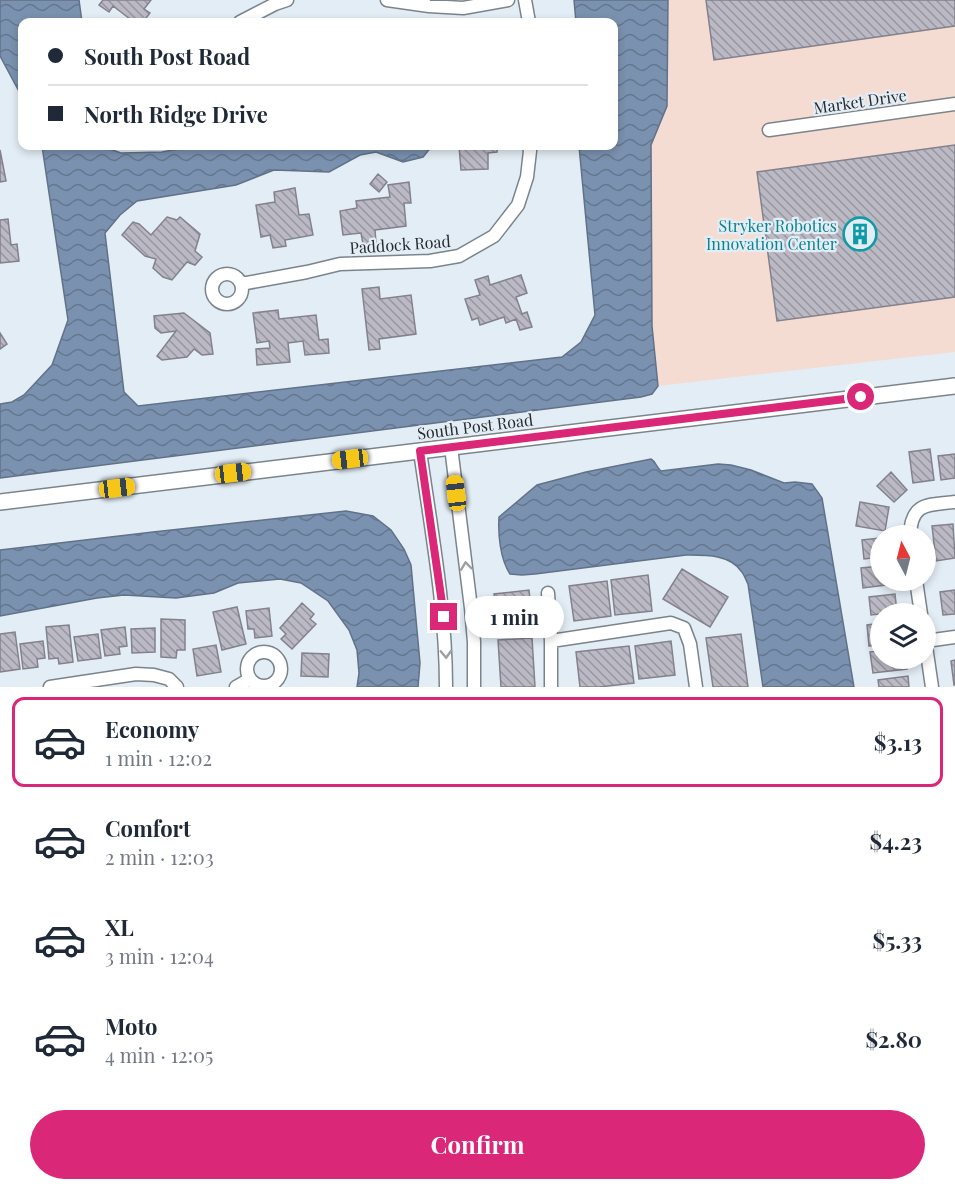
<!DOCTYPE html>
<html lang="en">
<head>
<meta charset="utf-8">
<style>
	:root { --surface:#fff; --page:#f6f6f7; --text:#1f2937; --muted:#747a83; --line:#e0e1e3; --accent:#db2777 }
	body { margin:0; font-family:"Playfair Display",serif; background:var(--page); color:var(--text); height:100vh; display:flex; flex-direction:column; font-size:22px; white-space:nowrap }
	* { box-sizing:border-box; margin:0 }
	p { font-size:20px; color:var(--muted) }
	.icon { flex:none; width:33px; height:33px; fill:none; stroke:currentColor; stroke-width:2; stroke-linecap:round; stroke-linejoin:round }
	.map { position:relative; height:687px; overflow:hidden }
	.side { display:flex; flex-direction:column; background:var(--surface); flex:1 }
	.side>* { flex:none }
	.banner { position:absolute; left:18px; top:18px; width:600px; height:132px; border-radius:12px; box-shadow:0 3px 9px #0003; display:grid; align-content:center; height:132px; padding:0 30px; background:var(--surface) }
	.needle { width:39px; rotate:353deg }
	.buttons { position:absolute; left:870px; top:525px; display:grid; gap:12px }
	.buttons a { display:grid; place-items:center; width:66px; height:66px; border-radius:50%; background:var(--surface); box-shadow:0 3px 9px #0003; font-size:30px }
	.end { position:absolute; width:27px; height:27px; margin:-14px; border:8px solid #db2777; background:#fff; box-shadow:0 0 0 3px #fff }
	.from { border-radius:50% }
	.bubble { position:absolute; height:42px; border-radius:21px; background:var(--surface); box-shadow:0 3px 9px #0003; font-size:20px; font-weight:700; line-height:42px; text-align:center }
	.car { position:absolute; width:18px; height:36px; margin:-18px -9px; border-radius:8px; box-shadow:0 0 4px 2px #0007; background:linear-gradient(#f5c518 24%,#345 0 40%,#f5c518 0 76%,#345 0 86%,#f5c518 0) }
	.banner b { display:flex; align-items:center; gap:21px; height:57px; font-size:22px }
	.banner b+b { border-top:2px solid var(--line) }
	.banner i { width:15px; height:15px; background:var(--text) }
	ul { padding:10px 0 0; list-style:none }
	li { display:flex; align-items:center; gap:18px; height:90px; margin:0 12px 9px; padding:0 18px; border:3px solid transparent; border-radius:12px }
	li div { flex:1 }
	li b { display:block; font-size:22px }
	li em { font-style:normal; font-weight:700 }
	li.on { border-color:var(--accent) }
	li>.icon { width:54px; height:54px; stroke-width:1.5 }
	.action { display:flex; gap:12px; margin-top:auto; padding:12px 30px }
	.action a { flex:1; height:69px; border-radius:36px; background:var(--accent); color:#fff; font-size:24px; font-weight:700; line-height:69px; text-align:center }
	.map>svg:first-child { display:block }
	.commercial { fill:#f5dcd3 }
	.water { fill:url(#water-waves); stroke:#617288; stroke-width:1.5 }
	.building { fill:url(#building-back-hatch); stroke:#83818c; stroke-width:1.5 }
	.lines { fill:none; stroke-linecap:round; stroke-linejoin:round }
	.minor-casing { stroke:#7b848b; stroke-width:15 }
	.tertiary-casing { stroke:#7b848b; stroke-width:18 }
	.minor { stroke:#fff; stroke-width:12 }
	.tertiary { stroke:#fff; stroke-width:15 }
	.oneway { stroke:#9e9fa0 }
	.route { stroke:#db2777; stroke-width:8 }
	.labels { text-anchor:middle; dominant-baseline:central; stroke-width:4.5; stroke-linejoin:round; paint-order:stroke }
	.street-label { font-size:16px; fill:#272a2d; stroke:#e3edf5 }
	.culture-label { font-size:16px; fill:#0d838f; stroke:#e3edf5; text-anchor:end }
</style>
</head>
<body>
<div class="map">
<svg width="955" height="687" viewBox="0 0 955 687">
	<defs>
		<pattern id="water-waves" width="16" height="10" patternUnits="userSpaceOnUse" patternTransform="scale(1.5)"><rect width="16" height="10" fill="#7a91af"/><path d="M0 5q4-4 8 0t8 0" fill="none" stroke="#64778f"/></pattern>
		<pattern id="building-back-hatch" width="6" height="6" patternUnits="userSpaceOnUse" patternTransform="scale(1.5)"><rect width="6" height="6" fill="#bbb9c4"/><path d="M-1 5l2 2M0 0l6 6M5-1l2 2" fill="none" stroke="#9897a0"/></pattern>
	</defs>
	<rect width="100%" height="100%" fill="#e3edf5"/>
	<path class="commercial" d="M 668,0 L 955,0 L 955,352 L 658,386 L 652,326 L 651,144 L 667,106 Z"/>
	<path class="water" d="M 0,0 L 79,0 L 82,22 L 22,22 L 22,97 L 0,56 Z
		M 574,0 L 668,0 L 667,106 L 651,145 L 652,326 L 658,386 L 652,394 L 641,397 L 0,478 L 0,404 L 12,402 L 24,395 L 52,365 L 68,320 L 42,146 L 101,146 L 121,153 L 162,152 L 194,146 L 432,146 L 423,157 L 403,162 L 376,152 L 360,155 L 329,172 L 274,170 L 236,185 L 137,201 L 120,215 L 105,233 L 124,392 L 138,406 L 562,357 L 581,342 L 595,315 L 579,146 L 614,146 L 614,22 L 576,22 Z
		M 651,459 C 656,462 656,467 661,471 L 718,464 L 731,465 L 751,470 L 784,483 L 795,482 L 812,484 L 822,498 L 854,687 L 763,687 L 748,584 C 746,580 744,574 741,571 C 729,554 705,555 686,555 L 535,574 L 522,575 L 510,574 C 500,559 498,534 499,517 L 537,485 L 586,472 Z
		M 346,511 L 373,516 L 391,530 L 404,549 L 411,565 L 420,663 L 418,687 L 357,687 L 359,673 L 357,650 L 349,630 L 328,601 L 301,583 L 280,579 L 238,583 L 214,593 L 176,598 L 124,595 L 97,598 L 0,616 L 0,550 L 153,532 Z"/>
	<path class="building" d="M 103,0 L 151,0 L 144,9 L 150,13 L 143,22 L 134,22 L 113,6 L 109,12 L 99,5 Z
		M 706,0 L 955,0 L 955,26 L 714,60 Z
		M 955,145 L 955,297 L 777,321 L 757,172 Z
		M 459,146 L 497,146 L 497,152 L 488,153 L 488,169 L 461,170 Z
		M 0,150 L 6,181 L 0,182 Z
		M 378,174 L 387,182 L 379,192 L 370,184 Z
		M 409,182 L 411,203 L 404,203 L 406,226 L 375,230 L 376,243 L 363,244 L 361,233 L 343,235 L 340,211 L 357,208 L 356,201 L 390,197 L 388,185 Z
		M 295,188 L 299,215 L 309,214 L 313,235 L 285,240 L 286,246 L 273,248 L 270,235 L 261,237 L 256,205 L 275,202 L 274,192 Z
		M 167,217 L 177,220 L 180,217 L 200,234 L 195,251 L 202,257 L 195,265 L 187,262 L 172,280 L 163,277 L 153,268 L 156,259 L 145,256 L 122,235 L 133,222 L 139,224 L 151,235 Z
		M 8,219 L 11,245 L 17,244 L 19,261 L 0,263 L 0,220 Z
		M 521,275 L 527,293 L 516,297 L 522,314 L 527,312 L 532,327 L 520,330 L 516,319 L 506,323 L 504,317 L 480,325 L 478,318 L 472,320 L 465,299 L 480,295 L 475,280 L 488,276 L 490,285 Z
		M 379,287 L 380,299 L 411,295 L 416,334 L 379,339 L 380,349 L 369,350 L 362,289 Z
		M 278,310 L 279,319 L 316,315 L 319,340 L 328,339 L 329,353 L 305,355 L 303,341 L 288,343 L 290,362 L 257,365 L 256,349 L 270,348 L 269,341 L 257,343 L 253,313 Z
		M 184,313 L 210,333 L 213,354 L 202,355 L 194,349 L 187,357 L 162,360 L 157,356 L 176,331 L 161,333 L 155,328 L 154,316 Z
		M 0,333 L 7,344 L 0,349 Z
		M 930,449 L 934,480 L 913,483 L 909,452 Z
		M 955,454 L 955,478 L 941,480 L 938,456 Z
		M 891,472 L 907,490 L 894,502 L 877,486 Z
		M 860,502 L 889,507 L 885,531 L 856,526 Z
		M 953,524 L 955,558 L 936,561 L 932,526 Z
		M 880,538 L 880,557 L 864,559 L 862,540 Z
		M 880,566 L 880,580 L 893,580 L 894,584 L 863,588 L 861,568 Z
		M 682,569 L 728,597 L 710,627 L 663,599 Z
		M 648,575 L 652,611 L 615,615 L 611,580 Z
		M 607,581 L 611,616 L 574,621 L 569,586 Z
		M 529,590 L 531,609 L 524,610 L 525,617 L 532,617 L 533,627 L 499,631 L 494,594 Z
		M 955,590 L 955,614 L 943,615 L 940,592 Z
		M 895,594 L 897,612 L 871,615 L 869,597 Z
		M 302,603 L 314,614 L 310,619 L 316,624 L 292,649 L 281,639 L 286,634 L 280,628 Z
		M 237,607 L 246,644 L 222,650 L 213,612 Z
		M 269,608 L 272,636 L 255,638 L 254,629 L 248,629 L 246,611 Z
		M 161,619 L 185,620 L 185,650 L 177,650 L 176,658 L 161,657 Z
		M 880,623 L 880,644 L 869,646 L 867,625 Z
		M 69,625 L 73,662 L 59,664 L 58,658 L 49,659 L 46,627 Z
		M 125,627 L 127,646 L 119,647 L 120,654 L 105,656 L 101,630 Z
		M 155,628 L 155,652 L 132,653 L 131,629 Z
		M 15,632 L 20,669 L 0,672 L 0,634 Z
		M 98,634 L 101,658 L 78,661 L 74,637 Z
		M 741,634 L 748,687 L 713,687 L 706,638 Z
		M 532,638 L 535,687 L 501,687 L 498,640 Z
		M 43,641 L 45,658 L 37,659 L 38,667 L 23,669 L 20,644 Z
		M 671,641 L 675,675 L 639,679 L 635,646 Z
		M 216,645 L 221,672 L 197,676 L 193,649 Z
		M 629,646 L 634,683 L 599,687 L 580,687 L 576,652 Z
		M 880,651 L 880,658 L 906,658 L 907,669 L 873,673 L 870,652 Z
		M 302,653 L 329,654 L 328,677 L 301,676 Z
		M 955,660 L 955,685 L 954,685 L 951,661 Z
		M 908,676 L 909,687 L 879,687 L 878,680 Z"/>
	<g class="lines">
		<g class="minor-casing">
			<path id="minor" d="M 387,0 L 429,6 L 463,8 L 508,0
				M 525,0 L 529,22
				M 240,22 L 275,4 L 287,0
				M 769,130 L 955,104
				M212 289a15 15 0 1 1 30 0a15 15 0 1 1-30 0Z
				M 241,284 L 307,272 L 340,264 L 430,261 L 459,256 L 494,236 L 518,205 L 527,177 L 530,151 L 529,146
				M 451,447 L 471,608 L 474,642 L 474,687
				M 420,451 C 431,529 446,608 446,687
				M 910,536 C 911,502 928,505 955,502
				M 916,580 L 921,614
				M 548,593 L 551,641 L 551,687
				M 551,641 L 671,623 L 684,628 L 690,644 L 696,687
				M 926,641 L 955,637
				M 926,646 L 932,687
				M247 669a17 17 0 1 1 34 0a17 17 0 1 1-34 0Z
				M 50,687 L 136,674 L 154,675 L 169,679 L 177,687
				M 236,687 L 250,679"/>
		</g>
		<g class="tertiary-casing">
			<path id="tertiary" d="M 0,502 L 955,386"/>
		</g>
		<use href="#minor" class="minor"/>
		<use href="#tertiary" class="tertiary"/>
	</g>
	<defs><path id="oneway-chevron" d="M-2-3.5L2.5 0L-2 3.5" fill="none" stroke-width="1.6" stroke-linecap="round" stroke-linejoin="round" transform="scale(1.5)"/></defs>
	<g class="oneway">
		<use href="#oneway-chevron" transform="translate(466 566) rotate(-97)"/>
		<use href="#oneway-chevron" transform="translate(446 654) rotate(88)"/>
	</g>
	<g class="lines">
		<path class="route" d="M 444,617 L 420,451 L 861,397"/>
	</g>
	<defs>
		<g id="building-ring" transform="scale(1.725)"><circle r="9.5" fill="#e3edf5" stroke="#0f9aa8" stroke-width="1.5"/><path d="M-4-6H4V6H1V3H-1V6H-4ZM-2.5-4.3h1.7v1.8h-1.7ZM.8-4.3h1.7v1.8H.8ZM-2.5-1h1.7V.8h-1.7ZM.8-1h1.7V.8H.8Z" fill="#0f9aa8"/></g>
	</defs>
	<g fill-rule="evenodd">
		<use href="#building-ring" x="860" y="234"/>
	</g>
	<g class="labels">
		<g class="street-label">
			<text transform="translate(860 101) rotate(-8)">Market Drive</text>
			<text transform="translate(400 244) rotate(-4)">Paddock Road</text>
			<text transform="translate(475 426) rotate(-7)">South Post Road</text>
		</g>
		<g class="culture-label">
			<text x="837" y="225">Stryker Robotics<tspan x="837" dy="18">Innovation Center</tspan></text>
		</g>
	</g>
</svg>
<div class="buttons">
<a><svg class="needle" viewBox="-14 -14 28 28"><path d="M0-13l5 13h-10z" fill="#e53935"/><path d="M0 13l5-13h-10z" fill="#747a83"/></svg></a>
<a><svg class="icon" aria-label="layers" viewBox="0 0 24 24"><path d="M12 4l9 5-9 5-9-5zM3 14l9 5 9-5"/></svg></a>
</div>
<i class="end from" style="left:861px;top:397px"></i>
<i class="end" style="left:444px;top:617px"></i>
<div class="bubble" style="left:465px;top:596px;width:99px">1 min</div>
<i class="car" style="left:350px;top:459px;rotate:263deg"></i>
<i class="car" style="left:233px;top:473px;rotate:83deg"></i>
<i class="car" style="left:117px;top:488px;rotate:83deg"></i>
<i class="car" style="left:456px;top:493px;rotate:353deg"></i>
<div class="banner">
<b><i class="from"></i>South Post Road</b>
<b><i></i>North Ridge Drive</b>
</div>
</div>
<section class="side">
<ul>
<li class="on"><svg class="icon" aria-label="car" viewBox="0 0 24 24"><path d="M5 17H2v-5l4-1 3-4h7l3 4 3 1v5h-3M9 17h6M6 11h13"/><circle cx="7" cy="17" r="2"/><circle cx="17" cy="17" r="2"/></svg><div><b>Economy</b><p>1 min · 12:02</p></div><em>$3.13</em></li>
<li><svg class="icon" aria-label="car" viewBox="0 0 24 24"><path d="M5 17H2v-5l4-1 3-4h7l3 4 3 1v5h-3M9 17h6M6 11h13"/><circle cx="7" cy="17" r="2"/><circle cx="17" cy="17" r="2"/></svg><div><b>Comfort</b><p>2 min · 12:03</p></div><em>$4.23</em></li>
<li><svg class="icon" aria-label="car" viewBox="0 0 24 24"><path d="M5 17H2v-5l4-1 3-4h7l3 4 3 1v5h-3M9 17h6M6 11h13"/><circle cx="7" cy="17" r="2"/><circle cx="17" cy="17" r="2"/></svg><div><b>XL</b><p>3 min · 12:04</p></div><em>$5.33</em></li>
<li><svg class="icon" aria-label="car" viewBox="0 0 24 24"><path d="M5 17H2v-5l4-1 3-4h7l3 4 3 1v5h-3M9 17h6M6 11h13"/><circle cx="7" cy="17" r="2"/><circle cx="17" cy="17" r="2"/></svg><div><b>Moto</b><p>4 min · 12:05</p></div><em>$2.80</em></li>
</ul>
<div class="action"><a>Confirm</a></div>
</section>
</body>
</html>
